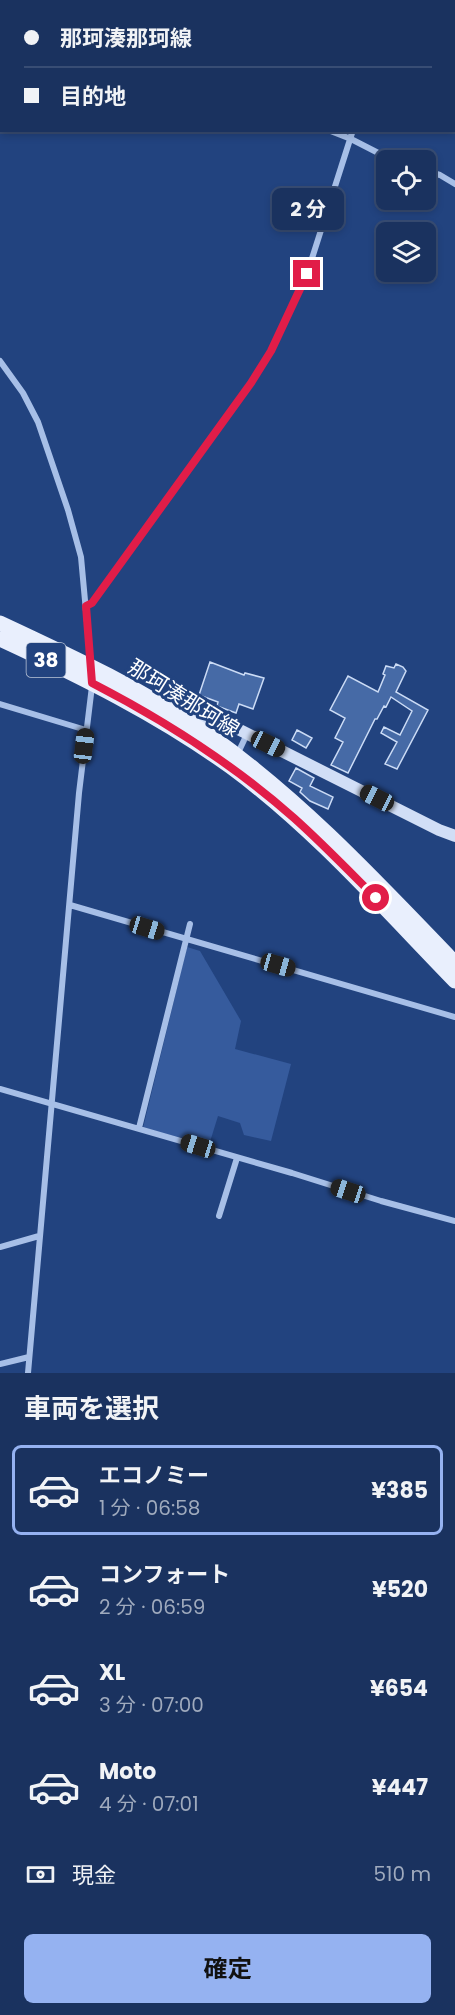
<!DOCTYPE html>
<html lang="ja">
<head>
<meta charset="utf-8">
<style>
	:root { --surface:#1a325f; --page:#273e68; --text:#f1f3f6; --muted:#9faabd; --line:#384d74; --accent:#95b2f1 }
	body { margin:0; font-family:Poppins,"Noto Sans JP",sans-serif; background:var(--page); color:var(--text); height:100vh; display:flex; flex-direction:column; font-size:22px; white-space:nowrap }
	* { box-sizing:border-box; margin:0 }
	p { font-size:20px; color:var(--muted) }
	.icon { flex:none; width:33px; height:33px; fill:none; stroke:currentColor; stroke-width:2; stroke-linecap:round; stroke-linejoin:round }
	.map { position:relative; height:1373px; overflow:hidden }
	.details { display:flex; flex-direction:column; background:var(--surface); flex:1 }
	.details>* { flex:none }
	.guide { position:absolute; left:0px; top:0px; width:456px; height:132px; box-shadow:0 3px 9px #0003,0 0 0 2px var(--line); display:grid; align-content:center; height:132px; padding:0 24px; background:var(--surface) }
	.buttons { position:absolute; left:376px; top:150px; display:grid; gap:12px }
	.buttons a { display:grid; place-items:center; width:60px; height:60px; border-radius:9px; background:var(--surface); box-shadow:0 3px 9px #0003,0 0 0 2px var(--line); font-size:30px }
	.end { position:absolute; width:27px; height:27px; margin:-14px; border:8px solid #e11d48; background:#fff; box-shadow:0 0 0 3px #fff }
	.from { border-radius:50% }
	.bubble { position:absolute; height:42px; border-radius:9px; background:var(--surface); box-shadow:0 3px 9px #0003,0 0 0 2px var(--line); font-size:20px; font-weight:700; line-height:42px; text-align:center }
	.car { position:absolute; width:18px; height:36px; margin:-18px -9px; border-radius:8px; box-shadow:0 0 4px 2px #0007; background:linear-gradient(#222 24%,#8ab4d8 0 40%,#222 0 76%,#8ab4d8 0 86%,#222 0) }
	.guide b { display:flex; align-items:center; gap:21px; height:57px; font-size:22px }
	.guide b+b { border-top:2px solid var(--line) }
	.guide i { width:15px; height:15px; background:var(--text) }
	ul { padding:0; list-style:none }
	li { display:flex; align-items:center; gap:18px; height:90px; margin:0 12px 9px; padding:0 12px; border:3px solid transparent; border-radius:9px }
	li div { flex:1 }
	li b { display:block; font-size:22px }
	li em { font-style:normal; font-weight:700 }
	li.current { border-color:var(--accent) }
	li>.icon { width:54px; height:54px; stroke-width:1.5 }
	h2 { padding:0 24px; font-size:27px; line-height:72px }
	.pay { display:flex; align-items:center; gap:15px; height:66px; padding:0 24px; font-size:22px }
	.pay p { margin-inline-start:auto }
	.button { display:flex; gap:12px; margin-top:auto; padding:12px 24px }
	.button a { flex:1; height:69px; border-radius:9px; background:var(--accent); color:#111; font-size:24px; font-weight:700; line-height:69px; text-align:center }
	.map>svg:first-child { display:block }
	.green { fill:#365b9d }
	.building { fill:#466aa6; stroke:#cbdbf5; stroke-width:1.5 }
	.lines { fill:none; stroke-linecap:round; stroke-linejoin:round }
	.street { stroke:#a7bfe7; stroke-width:6 }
	.secondary { stroke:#d1def6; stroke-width:12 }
	.primary { stroke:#e9effd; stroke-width:15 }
	.route { stroke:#e11d48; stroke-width:8 }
	.labels { text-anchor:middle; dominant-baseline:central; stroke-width:6; stroke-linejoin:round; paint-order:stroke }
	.shield { fill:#22437f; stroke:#bdc7d9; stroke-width:1.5 }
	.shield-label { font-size:20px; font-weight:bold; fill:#fff }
	.street-label { font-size:21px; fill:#fff; stroke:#22437f }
</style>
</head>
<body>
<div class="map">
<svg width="455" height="1373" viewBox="0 0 455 1373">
	<rect width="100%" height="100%" fill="#22437f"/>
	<path class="green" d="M 187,947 L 200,951 L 241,1021 L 235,1049 L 291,1064 L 271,1141 L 244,1135 L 240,1123 L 218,1116 L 209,1145 L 143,1128 Z"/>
	<path class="building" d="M 210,662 L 244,675 L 245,673 L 264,678 L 253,709 L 239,704 L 236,713 L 217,706 L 218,702 L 199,695 Z
		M 396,664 L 403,667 L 406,671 L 396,692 L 428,710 L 397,769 L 385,764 L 397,742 L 381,733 L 384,727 L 400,735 L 412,711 L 391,697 L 386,707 L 384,706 L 377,719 L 375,719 L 348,773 L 331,765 L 343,742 L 335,738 L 345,718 L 330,710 L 348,676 L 378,692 L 385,675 L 383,674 L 386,666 L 394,668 Z
		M 297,730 L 312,738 L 306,748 L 292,740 Z
		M 296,768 L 314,778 L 310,786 L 333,797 L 328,809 L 310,801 L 300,792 L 302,788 L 289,781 Z"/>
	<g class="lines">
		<path class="street" d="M 188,2 L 189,0
			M 377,2 L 377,0
			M 454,28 L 455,28
			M 0,78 L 2,78
			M 328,130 L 351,139 L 392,160
			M 426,171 L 440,175 L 455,184
			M 0,361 L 23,393 L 38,422 L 68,510 L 81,557 L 91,666
			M 86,606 L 92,603 L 251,383 L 271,351 L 307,274 L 353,130
			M 0,704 L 86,730
			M 237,755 L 247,734
			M 70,905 L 455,1017
			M 0,1089 L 292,1173 L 381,1201 L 455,1221
			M 139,1128 L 190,924
			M 219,1216 L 237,1158
			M 0,1247 L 39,1236
			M 0,1364 L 29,1357
			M 28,1373 L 79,793 L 92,686"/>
		<path class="secondary" d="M 191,723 L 198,718 L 214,717 L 439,830 L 455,836"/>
		<path class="primary" d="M 0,623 C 73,657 146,691 212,737 C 303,802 378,883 455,963
			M 0,639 C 80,676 159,715 231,767 C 314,828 383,907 455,981"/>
	</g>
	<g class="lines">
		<path class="route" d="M 307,274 L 271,351 L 251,383 L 92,603 L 86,606 L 92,683 C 164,720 233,764 294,818 C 322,843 349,871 376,898"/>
	</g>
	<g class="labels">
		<rect class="shield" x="26.5" y="643" width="39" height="34" rx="4.5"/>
		<g class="shield-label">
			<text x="46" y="660">38</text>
		</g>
		<g class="street-label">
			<text transform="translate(184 698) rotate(32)">那珂湊那珂線</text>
		</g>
	</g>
</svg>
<div class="buttons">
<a><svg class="icon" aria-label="locate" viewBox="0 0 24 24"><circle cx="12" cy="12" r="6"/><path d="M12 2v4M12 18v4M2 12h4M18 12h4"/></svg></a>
<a><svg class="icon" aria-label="layers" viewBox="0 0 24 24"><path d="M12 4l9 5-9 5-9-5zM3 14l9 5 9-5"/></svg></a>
</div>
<i class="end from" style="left:376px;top:898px"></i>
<i class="end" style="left:307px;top:274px"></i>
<div class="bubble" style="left:272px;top:188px;width:72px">2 分</div>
<i class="car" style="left:268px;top:744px;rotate:116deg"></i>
<i class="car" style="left:84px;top:746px;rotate:7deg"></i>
<i class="car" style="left:377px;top:798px;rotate:297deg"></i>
<i class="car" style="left:147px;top:928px;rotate:107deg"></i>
<i class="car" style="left:278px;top:965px;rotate:106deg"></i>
<i class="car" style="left:198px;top:1146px;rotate:287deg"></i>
<i class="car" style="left:348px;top:1191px;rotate:288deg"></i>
<div class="guide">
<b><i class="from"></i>那珂湊那珂線</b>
<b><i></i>目的地</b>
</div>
</div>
<section class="details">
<h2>車両を選択</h2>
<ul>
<li class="current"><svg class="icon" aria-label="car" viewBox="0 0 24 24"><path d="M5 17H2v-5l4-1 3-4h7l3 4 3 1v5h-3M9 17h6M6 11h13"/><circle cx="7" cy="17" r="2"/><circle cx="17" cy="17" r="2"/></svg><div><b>エコノミー</b><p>1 分 · 06:58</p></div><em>¥385</em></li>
<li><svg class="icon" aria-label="car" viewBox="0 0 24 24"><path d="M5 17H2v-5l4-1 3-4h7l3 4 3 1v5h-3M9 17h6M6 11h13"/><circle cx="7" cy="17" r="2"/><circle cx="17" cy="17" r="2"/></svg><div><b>コンフォート</b><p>2 分 · 06:59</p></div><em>¥520</em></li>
<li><svg class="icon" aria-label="car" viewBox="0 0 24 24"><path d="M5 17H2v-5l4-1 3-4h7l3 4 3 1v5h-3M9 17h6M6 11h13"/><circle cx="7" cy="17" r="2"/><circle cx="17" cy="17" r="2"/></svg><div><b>XL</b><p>3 分 · 07:00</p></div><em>¥654</em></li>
<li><svg class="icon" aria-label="car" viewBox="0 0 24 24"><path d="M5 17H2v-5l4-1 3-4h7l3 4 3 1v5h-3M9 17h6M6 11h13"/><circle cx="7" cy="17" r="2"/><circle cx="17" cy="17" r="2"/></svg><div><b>Moto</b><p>4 分 · 07:01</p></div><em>¥447</em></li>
</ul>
<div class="pay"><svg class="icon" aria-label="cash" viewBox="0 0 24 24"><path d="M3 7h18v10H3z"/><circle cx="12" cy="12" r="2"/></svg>現金<p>510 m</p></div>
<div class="button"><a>確定</a></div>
</section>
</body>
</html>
